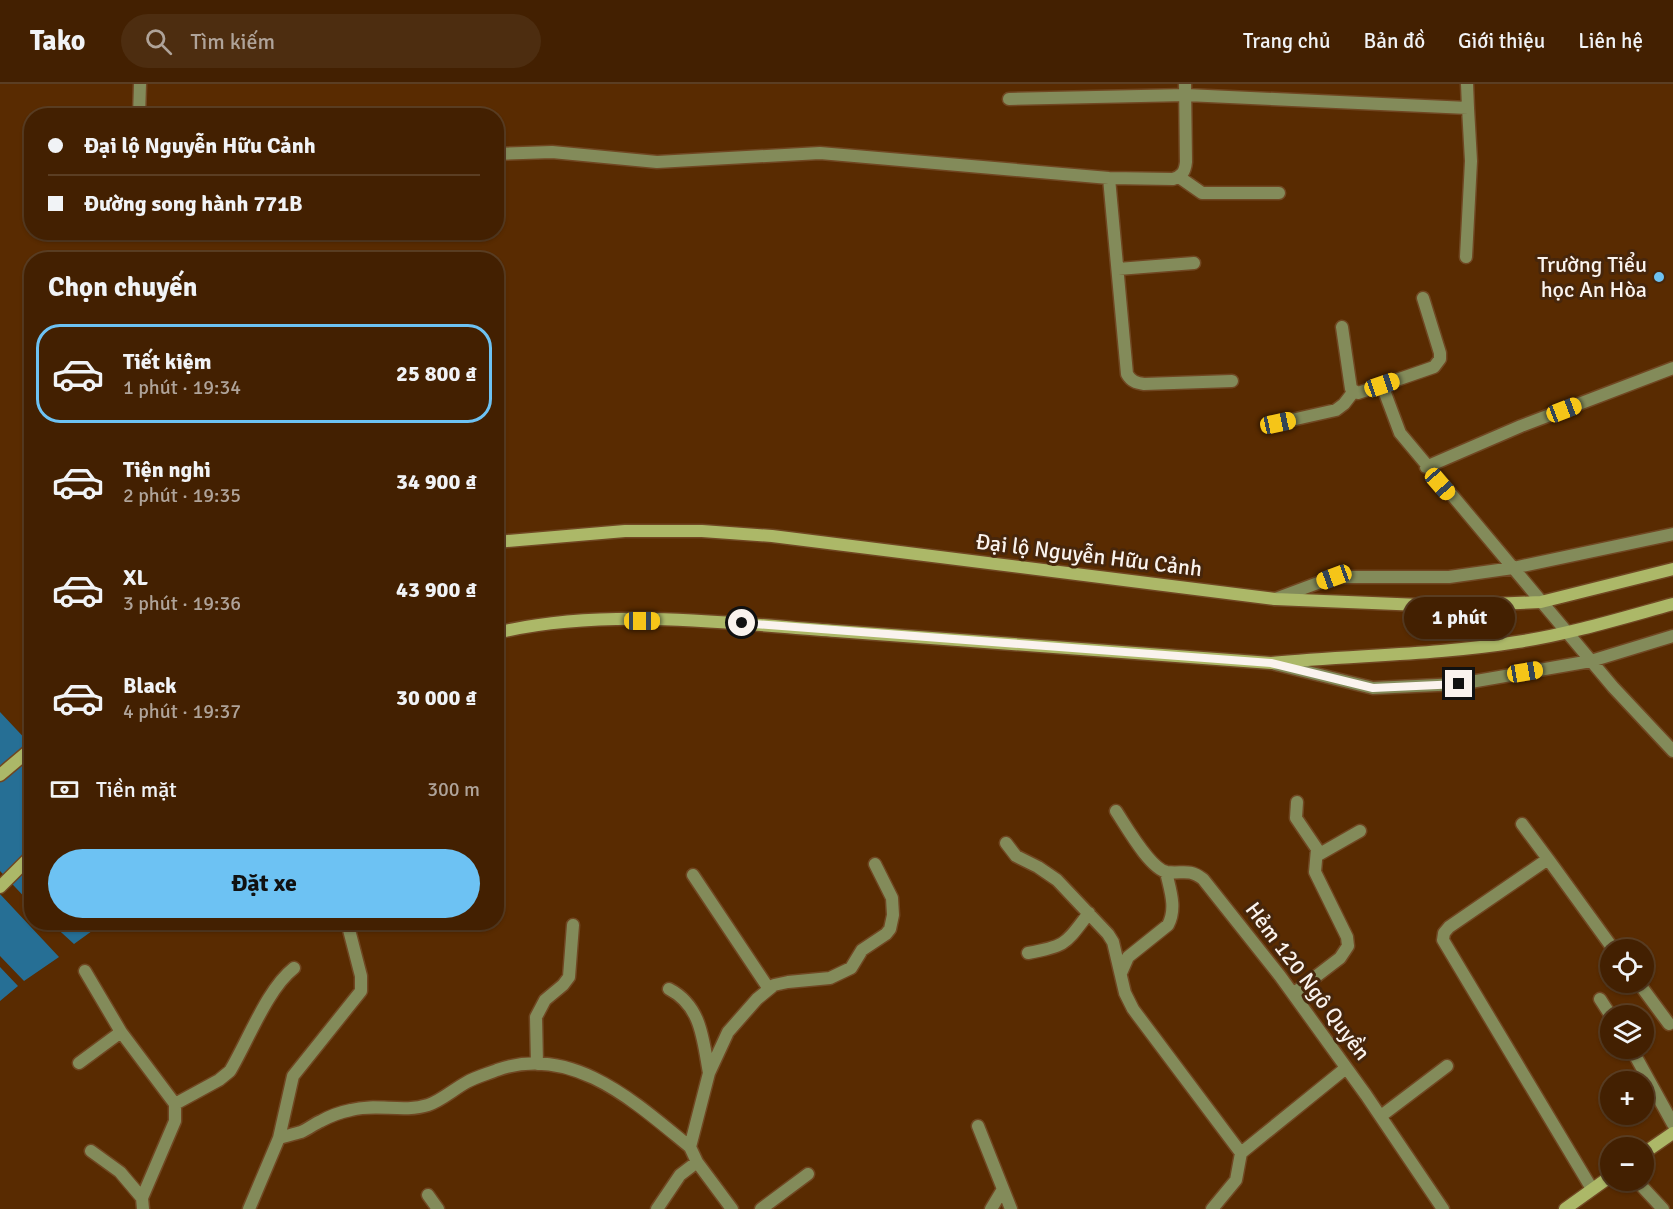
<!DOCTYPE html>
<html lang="vi">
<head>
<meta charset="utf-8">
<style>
	:root { --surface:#432001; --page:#4d2d10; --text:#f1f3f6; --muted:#afa399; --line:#5b3e23; --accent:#6dc2f3 }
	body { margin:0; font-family:Signika,sans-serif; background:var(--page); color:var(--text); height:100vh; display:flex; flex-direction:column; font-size:22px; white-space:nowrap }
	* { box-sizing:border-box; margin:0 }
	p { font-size:20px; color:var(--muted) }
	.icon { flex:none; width:33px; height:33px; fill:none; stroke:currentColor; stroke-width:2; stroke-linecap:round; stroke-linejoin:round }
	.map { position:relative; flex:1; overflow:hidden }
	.details { position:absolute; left:24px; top:168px; width:480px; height:678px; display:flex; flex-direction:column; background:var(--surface); border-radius:24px; box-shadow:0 2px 4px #0004,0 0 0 2px var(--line) }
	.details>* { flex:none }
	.guide { position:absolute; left:24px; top:24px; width:480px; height:132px; border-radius:24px; box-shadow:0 2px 4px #0004,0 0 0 2px var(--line); display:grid; align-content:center; height:132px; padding:0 24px; background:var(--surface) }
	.buttons { position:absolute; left:1600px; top:855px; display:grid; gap:12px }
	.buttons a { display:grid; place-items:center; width:54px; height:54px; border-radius:50%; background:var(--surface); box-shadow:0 2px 4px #0004,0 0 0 2px var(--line); font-size:30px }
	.end { position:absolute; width:27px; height:27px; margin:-14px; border:8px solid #faf3ee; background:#111; box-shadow:0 0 0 3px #111 }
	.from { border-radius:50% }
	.bubble { position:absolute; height:42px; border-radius:21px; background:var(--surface); box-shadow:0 2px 4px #0004,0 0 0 2px var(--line); font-size:20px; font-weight:800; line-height:42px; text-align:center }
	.car { position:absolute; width:18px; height:36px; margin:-18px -9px; border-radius:8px; box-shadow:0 0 4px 2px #0007; background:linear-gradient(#f5c518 24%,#345 0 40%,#f5c518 0 76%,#345 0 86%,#f5c518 0) }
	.guide b { display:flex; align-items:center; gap:21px; height:57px; font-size:22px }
	.guide b+b { border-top:2px solid var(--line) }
	.guide i { width:15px; height:15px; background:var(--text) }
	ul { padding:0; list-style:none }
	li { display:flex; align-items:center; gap:18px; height:99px; margin:0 12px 9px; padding:0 12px; border:3px solid transparent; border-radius:24px }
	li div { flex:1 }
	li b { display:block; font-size:22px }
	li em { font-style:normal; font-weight:800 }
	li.current { border-color:var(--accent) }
	li>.icon { width:54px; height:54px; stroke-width:1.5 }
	h2 { padding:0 24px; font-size:27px; line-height:72px }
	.pay { display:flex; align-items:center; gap:15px; height:66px; padding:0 24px; font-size:22px }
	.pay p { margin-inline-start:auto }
	.primary-button { display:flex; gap:12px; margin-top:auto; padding:12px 24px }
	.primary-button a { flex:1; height:69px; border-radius:36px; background:var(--accent); color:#111; font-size:24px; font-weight:800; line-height:69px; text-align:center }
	header { display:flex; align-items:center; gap:36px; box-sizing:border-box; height:84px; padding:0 30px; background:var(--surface); border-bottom:2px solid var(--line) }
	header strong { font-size:28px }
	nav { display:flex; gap:33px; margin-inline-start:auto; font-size:21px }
	.search { width:420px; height:54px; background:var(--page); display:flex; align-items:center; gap:15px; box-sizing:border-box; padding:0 21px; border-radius:33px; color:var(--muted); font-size:22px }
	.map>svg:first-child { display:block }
	.water { fill:#266f95 }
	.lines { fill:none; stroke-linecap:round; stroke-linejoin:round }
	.street-casing { stroke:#704722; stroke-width:15 }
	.secondary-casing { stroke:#704722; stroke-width:15 }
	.street { stroke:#838b5a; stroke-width:12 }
	.secondary { stroke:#acb868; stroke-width:12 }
	.route { stroke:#faf3ee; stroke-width:8 }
	.poi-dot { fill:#6dc2f3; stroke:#47260b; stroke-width:2 }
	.labels { text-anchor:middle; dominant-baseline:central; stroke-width:6; stroke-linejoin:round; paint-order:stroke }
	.poi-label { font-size:22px; fill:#faf3ee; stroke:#47260b; text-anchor:end }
	.street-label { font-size:22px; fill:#faf3ee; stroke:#47260b }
</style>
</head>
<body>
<header>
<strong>Tako</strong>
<div class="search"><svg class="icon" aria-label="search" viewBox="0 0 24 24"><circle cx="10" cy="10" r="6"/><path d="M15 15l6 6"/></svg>Tìm kiếm</div>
<nav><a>Trang chủ</a><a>Bản đồ</a><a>Giới thiệu</a><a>Liên hệ</a></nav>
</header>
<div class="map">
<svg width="1673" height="1125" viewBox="0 0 1673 1125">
	<rect width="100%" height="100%" fill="#592b01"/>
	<path class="water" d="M 0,628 L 31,661 L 31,820 L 0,787 Z
		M 0,810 L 59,873 L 24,897 L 0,872 Z
		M 51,839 L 103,839 L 74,860 Z
		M 0,883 L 18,902 L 0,917 Z"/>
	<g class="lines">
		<g class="street-casing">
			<path id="street" d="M 1009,15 L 1186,11 L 1468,24 L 1467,0
				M 139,32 L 140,0
				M 496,70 L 552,68 L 657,78 L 820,69 L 1109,94 L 1173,95 C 1182,92 1185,88 1186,78 L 1185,0
				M 1179,93 L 1202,109 L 1279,109
				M 1109,94 L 1127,290 C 1131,297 1136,299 1144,300 L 1232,297
				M 1466,173 L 1471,77 L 1468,24
				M 1118,185 L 1194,179
				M 1423,214 L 1440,269 L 1440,275 L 1434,283 L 1382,301 L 1400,349 L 1613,603 L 1673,667
				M 1342,243 L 1351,305 L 1358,309 L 1382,301
				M 1278,339 L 1336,326 L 1344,320 L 1354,307
				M 1426,383 L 1521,342 L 1673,284
				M 1275,515 L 1334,493 L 1449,493 L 1513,484 L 1673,450
				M 1275,580 L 1373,604 L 1459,600 L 1591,577 L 1673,552
				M 1116,727 C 1126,742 1150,785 1167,788 C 1183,790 1188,784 1203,795 L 1280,892 L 1366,1011 L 1443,1125
				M 1522,740 L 1548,775
				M 1006,759 L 1016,772 L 1038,783 L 1057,796 L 1108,850 L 1113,858 L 1125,909 L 1133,925 L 1241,1069
				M 1318,771 L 1360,747
				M 693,791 L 769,905
				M 1028,869 C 1067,862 1065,860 1089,829
				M 85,887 L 121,948 L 175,1020 L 175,1037 L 142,1114 L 143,1125
				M 1121,889 L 1128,873 L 1168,841 C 1177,824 1170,806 1166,788
				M 1638,898 L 1669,940
				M 669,905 C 702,922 703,957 709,989
				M 1293,910 L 1340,874 L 1348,862 L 1347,853 L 1315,788 L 1317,765 L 1296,734 L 1297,718
				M 1600,915 L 1611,932
				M 1631,964 L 1673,1040
				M 79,979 L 121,948
				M 537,980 L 536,933 L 545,916 L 563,901 L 569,893 L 573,841
				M 175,1020 L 219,996 L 230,987 C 248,957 267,905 294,884
				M 1381,1032 L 1447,982
				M 978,1042 L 1011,1125
				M 279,1054 C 286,1052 294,1050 301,1048 C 308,1045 314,1040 321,1037 C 330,1032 341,1028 351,1026 C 376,1019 403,1029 428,1021 C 441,1017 454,1005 467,998 C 476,993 487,990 497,986 C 572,959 636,1019 690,1063
				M 91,1067 L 120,1088 L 142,1114
				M 1636,1096 L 1663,1125
				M 1592,1105 L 1443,856 L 1444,849 L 1449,843 L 1548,775 L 1614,866
				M 428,1111 L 438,1125
				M 249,1125 L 279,1054 L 293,992 L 361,907 L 361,892 L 347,838
				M 657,1125 L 680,1091 L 697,1078
				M 732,1125 L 697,1078 L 690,1063 L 709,989 L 728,948 L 757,915 L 774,901 L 788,898 L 830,894 L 851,884 L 862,866 L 886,850 L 890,845 L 893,831 L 892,814 L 875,780
				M 761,1125 L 808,1090
				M 991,1125 L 1003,1105
				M 1212,1125 L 1236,1096 L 1241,1069 L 1346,984"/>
		</g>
		<g class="secondary-casing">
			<path id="secondary" d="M 496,458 L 625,447 L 702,447 L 772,452 L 1275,515 L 1445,522 L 1541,518 L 1673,485
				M 496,549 C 603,523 727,539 836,547 C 981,558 1126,568 1271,579 C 1353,571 1436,571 1517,558 C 1570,550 1622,534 1673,520
				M 0,691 L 32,664
				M 0,803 L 32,771
				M 1644,1069 L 1673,1049
				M 1565,1125 L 1611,1092"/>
		</g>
		<use href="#street" class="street"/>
		<use href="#secondary" class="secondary"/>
	</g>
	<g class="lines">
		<path class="route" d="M 742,539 L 1271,579 L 1373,604 L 1459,600"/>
	</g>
	<circle class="poi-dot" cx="1659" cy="193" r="6"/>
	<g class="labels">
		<g class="poi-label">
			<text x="1647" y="180">Trường Tiểu<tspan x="1647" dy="25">học An Hòa</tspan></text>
		</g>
		<g class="street-label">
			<text transform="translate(1089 471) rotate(7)">Đại lộ Nguyễn Hữu Cảnh</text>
			<text transform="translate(1308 897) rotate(53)">Hẻm 120 Ngô Quyền</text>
		</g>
	</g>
</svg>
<div class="buttons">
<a><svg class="icon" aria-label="locate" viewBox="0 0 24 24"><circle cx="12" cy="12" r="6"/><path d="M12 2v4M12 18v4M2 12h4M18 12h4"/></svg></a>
<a><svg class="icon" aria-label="layers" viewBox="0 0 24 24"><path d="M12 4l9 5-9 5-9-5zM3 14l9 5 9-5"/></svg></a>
<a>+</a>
<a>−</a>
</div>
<i class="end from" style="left:742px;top:539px"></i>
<i class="end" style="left:1459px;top:600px"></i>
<div class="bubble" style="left:1404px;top:513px;width:111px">1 phút</div>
<i class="car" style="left:1382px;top:301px;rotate:71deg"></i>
<i class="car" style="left:1564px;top:326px;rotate:69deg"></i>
<i class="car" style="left:1278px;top:339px;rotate:78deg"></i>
<i class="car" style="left:1440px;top:400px;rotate:139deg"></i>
<i class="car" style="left:1334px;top:493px;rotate:250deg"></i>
<i class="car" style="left:642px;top:537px;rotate:90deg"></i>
<i class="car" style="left:1525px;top:588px;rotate:80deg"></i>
<div class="guide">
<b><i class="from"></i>Đại lộ Nguyễn Hữu Cảnh</b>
<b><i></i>Đường song hành 771B</b>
</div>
<section class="details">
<h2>Chọn chuyến</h2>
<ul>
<li class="current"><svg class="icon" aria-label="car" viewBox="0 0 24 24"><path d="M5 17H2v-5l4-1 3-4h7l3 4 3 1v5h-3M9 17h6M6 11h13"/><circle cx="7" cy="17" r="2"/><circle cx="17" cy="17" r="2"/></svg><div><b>Tiết kiệm</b><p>1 phút · 19:34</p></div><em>25 800 ₫</em></li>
<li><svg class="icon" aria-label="car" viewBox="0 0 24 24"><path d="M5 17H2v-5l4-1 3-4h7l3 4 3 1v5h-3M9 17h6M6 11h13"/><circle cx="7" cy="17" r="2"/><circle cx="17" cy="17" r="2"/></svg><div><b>Tiện nghi</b><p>2 phút · 19:35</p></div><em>34 900 ₫</em></li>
<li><svg class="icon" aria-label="car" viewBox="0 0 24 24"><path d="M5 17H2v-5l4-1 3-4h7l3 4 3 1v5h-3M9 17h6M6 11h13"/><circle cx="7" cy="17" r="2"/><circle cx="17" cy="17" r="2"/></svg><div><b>XL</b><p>3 phút · 19:36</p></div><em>43 900 ₫</em></li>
<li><svg class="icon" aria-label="car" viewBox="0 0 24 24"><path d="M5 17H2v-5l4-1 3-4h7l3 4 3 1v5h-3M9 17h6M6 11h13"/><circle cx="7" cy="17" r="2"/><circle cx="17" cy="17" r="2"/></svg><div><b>Black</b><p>4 phút · 19:37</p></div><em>30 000 ₫</em></li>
</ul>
<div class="pay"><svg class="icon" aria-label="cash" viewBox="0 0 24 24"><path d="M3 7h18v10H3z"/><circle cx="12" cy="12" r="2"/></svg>Tiền mặt<p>300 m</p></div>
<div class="primary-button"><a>Đặt xe</a></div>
</section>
</div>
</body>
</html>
